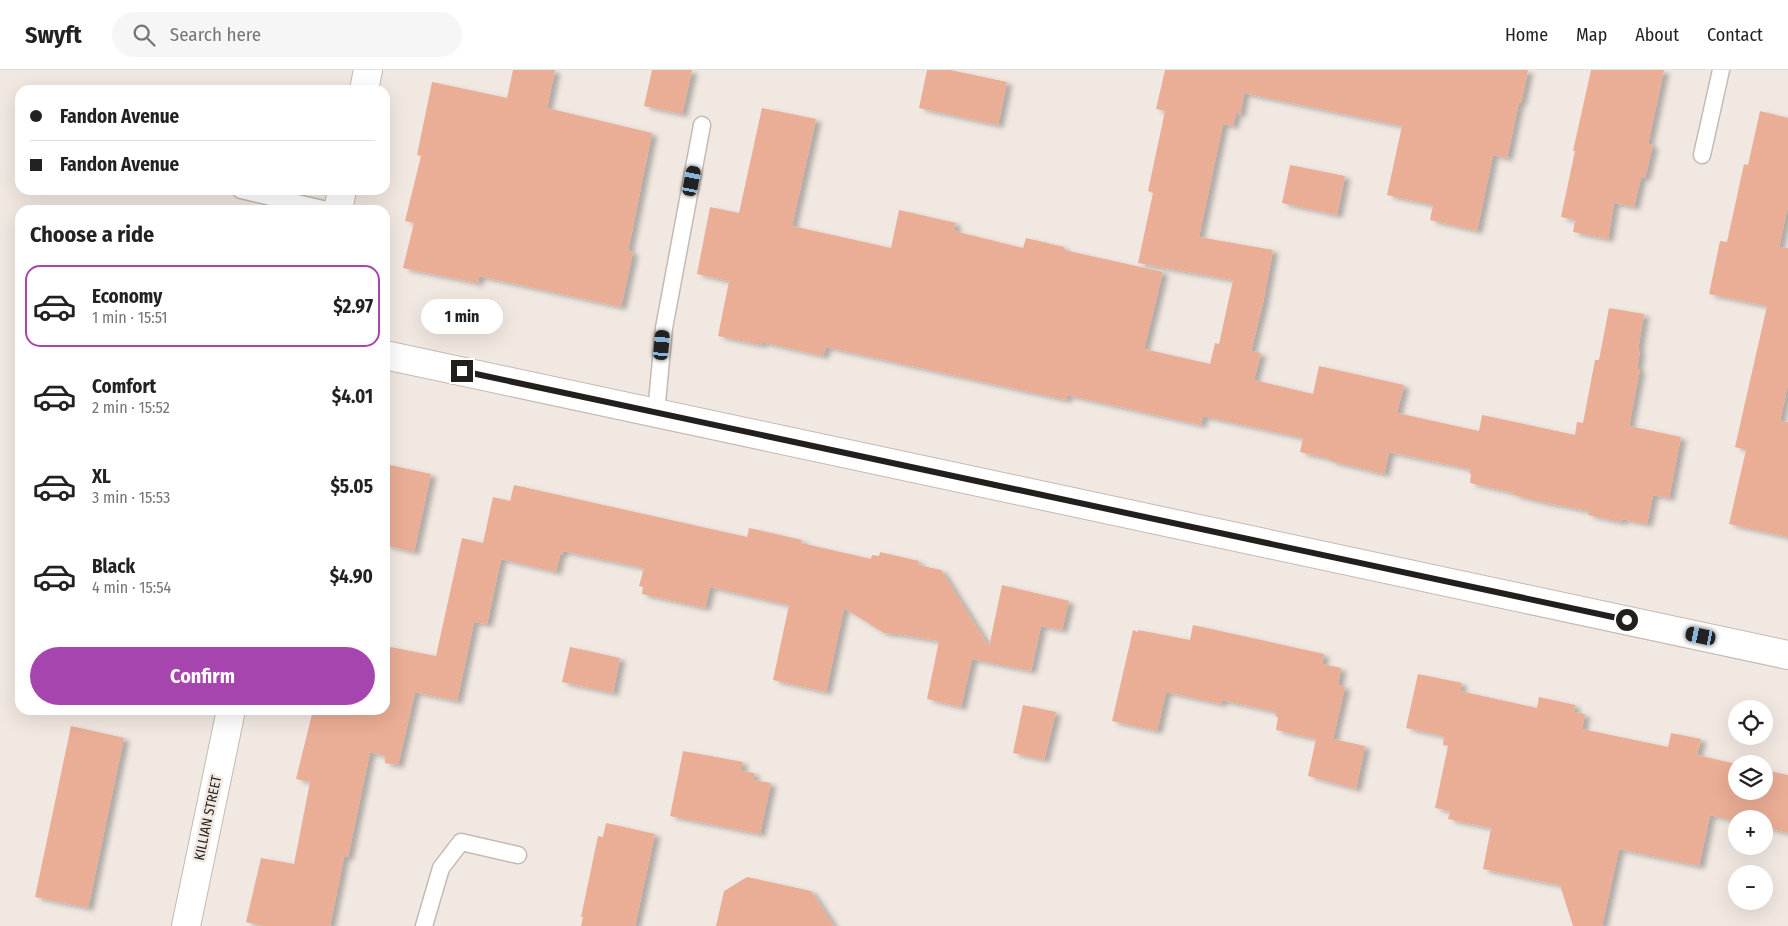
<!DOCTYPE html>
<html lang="en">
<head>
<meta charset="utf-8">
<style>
	:root { --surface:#fff; --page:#f6f6f6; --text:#222; --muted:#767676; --line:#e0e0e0; --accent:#a645ad }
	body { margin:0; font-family:"Fira Sans Condensed",sans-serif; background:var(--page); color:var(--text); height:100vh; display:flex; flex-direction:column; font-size:19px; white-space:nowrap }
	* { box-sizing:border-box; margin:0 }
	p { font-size:16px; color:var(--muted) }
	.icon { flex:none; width:28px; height:28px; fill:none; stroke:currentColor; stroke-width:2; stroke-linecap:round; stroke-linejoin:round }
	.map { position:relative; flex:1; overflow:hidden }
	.panel { position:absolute; left:15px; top:135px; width:375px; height:510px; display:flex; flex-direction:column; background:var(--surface); border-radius:15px; box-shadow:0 5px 20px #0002 }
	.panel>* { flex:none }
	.hud { position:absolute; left:15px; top:15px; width:375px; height:110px; border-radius:15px; box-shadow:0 5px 20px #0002; display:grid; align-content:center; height:110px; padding:0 15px; background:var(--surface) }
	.controls { position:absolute; left:1728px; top:630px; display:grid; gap:10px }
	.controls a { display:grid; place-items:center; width:45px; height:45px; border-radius:50%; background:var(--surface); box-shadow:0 5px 20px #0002; font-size:25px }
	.end { position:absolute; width:22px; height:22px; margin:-11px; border:6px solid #221f1c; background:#fff; box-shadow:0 0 0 2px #fff }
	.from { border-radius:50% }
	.bubble { position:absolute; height:35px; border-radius:18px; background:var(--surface); box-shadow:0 5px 20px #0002; font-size:16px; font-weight:700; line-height:35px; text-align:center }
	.car { position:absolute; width:15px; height:30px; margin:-15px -8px; border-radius:6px; box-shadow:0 0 4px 1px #0007; background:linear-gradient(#222 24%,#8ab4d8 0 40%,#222 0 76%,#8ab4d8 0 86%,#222 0) }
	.hud b { display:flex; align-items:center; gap:18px; height:48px; font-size:19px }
	.hud b+b { border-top:1px solid var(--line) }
	.hud i { width:12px; height:12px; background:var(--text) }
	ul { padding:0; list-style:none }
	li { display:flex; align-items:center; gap:15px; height:82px; margin:0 10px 8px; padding:0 5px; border:2px solid transparent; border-radius:15px }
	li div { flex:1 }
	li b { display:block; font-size:19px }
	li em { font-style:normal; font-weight:700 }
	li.current { border-color:var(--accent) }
	li>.icon { width:45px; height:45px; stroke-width:1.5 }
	h2 { padding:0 15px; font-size:22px; line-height:60px }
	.primary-button { display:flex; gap:10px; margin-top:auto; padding:10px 15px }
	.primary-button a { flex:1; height:58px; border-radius:30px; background:var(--accent); color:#fff; font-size:20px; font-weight:700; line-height:58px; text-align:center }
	header { display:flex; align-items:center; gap:30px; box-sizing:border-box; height:70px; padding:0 25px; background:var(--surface); border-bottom:1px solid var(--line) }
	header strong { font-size:24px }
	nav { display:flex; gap:28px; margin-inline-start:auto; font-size:18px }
	.search { width:350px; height:45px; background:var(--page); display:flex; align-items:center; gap:12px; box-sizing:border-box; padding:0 18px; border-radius:28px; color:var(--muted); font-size:19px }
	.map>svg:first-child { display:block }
	.building { fill:#eaad95; filter:url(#shadow) }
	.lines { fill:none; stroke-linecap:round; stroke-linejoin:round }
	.service-casing { stroke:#c3bab3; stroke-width:19 }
	.minor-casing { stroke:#c3bab3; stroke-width:30 }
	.service { stroke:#fff; stroke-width:16 }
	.minor { stroke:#fff; stroke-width:28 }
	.route { stroke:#221f1c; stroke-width:6 }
	.labels { text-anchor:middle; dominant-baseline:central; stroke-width:5; stroke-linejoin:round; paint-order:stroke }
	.street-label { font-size:14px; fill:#221f1c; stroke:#f1e8e1 }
</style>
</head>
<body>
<header>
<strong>Swyft</strong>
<div class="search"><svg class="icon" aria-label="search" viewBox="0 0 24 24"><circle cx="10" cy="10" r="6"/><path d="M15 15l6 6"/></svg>Search here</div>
<nav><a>Home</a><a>Map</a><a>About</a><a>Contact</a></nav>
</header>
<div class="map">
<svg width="1788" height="856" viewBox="0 0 1788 856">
	<defs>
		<filter id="shadow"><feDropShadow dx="5.5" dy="3" stdDeviation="2.5" flood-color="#0004"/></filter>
	</defs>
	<rect width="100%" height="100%" fill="#f1e8e1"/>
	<path class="building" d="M 513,0 L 555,0 L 547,38 L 652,63 L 628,181 L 633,182 L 621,237 L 479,206 L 478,213 L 403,198 L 414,153 L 405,151 L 421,86 L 417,85 L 432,12 L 507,28 Z
		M 652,0 L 692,0 L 682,44 L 644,36 Z
		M 927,0 L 950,0 L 1007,12 L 998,55 L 919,38 Z
		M 1165,0 L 1528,0 L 1521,33 L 1519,32 L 1507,88 L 1493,85 L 1477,161 L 1430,150 L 1433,135 L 1387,125 L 1402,56 L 1244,23 L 1240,45 L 1236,43 L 1233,56 L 1223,54 L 1199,167 L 1273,180 L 1263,233 L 1251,281 L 1261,283 L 1254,310 L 1313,324 L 1319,296 L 1404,315 L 1397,343 L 1479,361 L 1482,345 L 1575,365 L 1577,352 L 1583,353 L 1595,290 L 1599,290 L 1609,238 L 1644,244 L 1638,280 L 1640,280 L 1637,299 L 1640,299 L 1629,356 L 1681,367 L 1669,428 L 1653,425 L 1647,454 L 1622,449 L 1621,452 L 1588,445 L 1589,441 L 1538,431 L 1514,425 L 1514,423 L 1470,413 L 1471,404 L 1469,403 L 1470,399 L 1389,382 L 1384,404 L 1330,391 L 1330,389 L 1300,382 L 1303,368 L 1203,346 L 1201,355 L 1067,325 L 1066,330 L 826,277 L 823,286 L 762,272 L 761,275 L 718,266 L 729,211 L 697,204 L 710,137 L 739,143 L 762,38 L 816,49 L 792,156 L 891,178 L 899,140 L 956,153 L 954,161 L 1023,178 L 1026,168 L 1064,177 L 1064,180 L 1163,202 L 1144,279 L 1210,294 L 1215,273 L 1219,274 L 1233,210 L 1138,193 L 1153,123 L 1148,121 L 1165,41 L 1156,39 Z
		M 1591,0 L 1664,0 L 1648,74 L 1653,75 L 1645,108 L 1641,107 L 1634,137 L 1614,133 L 1608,169 L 1573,162 L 1575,150 L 1561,147 L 1575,81 L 1573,81 Z
		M 1760,41 L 1788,48 L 1788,136 L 1779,177 L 1788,178 L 1788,314 L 1780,351 L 1788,352 L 1788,467 L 1729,454 L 1746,380 L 1735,377 L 1767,236 L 1709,224 L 1720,171 L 1727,172 L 1744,94 L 1748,95 Z
		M 1290,95 L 1345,106 L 1337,145 L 1282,133 Z
		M 385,394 L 431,404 L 414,482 L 385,475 Z
		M 514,415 L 747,467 L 749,458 L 802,470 L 801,473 L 871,489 L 872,485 L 879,486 L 880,482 L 919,491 L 918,495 L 941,500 L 989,577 L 1002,515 L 1069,531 L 1062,560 L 1041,556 L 1031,601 L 972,589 L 961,637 L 927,629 L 939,571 L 898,564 L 884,563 L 844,538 L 826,622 L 773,610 L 789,535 L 710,517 L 705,538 L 642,524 L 643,517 L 639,516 L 644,498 L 563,481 L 562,485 L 560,484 L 556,502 L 501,489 L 487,554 L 474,552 L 457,631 L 415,622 L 398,695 L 385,693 L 385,686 L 370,682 L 348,787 L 344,787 L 330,856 L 263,856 L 246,852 L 261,788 L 294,794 L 310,712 L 296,709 L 313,640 L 385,640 L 385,576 L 436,586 L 462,468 L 483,473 L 493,427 L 510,431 Z
		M 1193,555 L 1324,584 L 1322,594 L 1341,598 L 1338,615 L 1345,617 L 1333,669 L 1365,676 L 1356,719 L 1308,706 L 1316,669 L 1276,660 L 1278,647 L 1276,647 L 1276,642 L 1222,630 L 1221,634 L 1166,622 L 1157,661 L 1112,651 L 1133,560 L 1138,562 L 1138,560 L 1190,570 Z
		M 570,577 L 620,588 L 613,623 L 562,612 Z
		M 1418,604 L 1462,613 L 1460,621 L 1537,638 L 1539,627 L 1575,635 L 1574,642 L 1585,644 L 1582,659 L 1668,677 L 1671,663 L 1701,669 L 1697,685 L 1736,694 L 1736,721 L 1764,721 L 1764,700 L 1788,705 L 1788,763 L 1764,757 L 1764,749 L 1736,749 L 1736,751 L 1710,745 L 1699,796 L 1619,779 L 1602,856 L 1573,856 L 1560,815 L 1483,799 L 1491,758 L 1448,749 L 1450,741 L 1435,738 L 1448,676 L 1443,675 L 1444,666 L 1406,658 Z
		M 1023,635 L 1056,642 L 1044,690 L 1013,683 Z
		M 71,656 L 124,668 L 88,838 L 35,827 Z
		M 683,681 L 743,692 L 741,701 L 755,703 L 753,710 L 771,713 L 760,764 L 670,746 Z
		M 606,753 L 655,764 L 635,856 L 581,856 L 583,847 L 581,847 L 598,766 L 603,767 Z
		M 747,807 L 811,821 L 834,856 L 716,856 L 724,821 Z"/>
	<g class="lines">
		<g class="service-casing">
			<path id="service" d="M 1702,85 L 1721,0
				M 241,120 L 327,140
				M 656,343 L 664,258 L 702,55
				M 424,856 L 441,798 L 461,772 L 518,785"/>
		</g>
		<g class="minor-casing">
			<path id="minor" d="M 364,20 L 368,0
				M 338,140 L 342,120
				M 385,285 L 1788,585
				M 186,856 L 231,640"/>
		</g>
		<use href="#service" class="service"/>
		<use href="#minor" class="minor"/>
	</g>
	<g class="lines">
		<path class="route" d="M 462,301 L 1627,550"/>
	</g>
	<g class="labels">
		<g class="street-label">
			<text transform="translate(208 748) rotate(-78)">KILLIAN STREET</text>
		</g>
	</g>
</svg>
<div class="controls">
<a><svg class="icon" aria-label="locate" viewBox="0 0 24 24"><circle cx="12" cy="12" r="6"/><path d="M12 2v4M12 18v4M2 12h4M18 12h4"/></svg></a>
<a><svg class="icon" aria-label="layers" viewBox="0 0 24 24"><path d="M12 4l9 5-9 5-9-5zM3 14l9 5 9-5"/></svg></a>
<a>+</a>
<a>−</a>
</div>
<i class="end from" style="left:1627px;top:550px"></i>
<i class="end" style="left:462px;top:301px"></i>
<div class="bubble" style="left:421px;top:229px;width:82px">1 min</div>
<i class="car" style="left:692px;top:111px;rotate:11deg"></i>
<i class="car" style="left:662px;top:275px;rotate:5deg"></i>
<i class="car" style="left:1701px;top:566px;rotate:282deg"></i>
<div class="hud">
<b><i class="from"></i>Fandon Avenue</b>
<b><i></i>Fandon Avenue</b>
</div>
<section class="panel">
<h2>Choose a ride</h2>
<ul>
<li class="current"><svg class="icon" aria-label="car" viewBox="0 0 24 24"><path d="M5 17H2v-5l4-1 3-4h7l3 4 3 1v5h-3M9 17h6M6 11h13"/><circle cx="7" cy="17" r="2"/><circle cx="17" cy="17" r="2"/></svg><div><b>Economy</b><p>1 min · 15:51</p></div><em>$2.97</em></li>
<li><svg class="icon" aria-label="car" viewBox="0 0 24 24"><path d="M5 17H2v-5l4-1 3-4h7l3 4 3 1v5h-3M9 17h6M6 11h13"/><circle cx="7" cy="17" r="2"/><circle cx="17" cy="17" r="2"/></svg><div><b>Comfort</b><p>2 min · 15:52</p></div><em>$4.01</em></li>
<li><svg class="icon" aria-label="car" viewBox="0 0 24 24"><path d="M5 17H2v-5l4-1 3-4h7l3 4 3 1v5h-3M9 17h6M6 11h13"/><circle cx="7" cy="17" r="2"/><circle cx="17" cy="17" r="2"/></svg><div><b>XL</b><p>3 min · 15:53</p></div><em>$5.05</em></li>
<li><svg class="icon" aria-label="car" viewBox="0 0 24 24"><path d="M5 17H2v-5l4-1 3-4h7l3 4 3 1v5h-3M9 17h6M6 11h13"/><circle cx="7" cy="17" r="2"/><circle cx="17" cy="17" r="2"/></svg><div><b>Black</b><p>4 min · 15:54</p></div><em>$4.90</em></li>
</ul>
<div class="primary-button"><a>Confirm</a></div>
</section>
</div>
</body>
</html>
